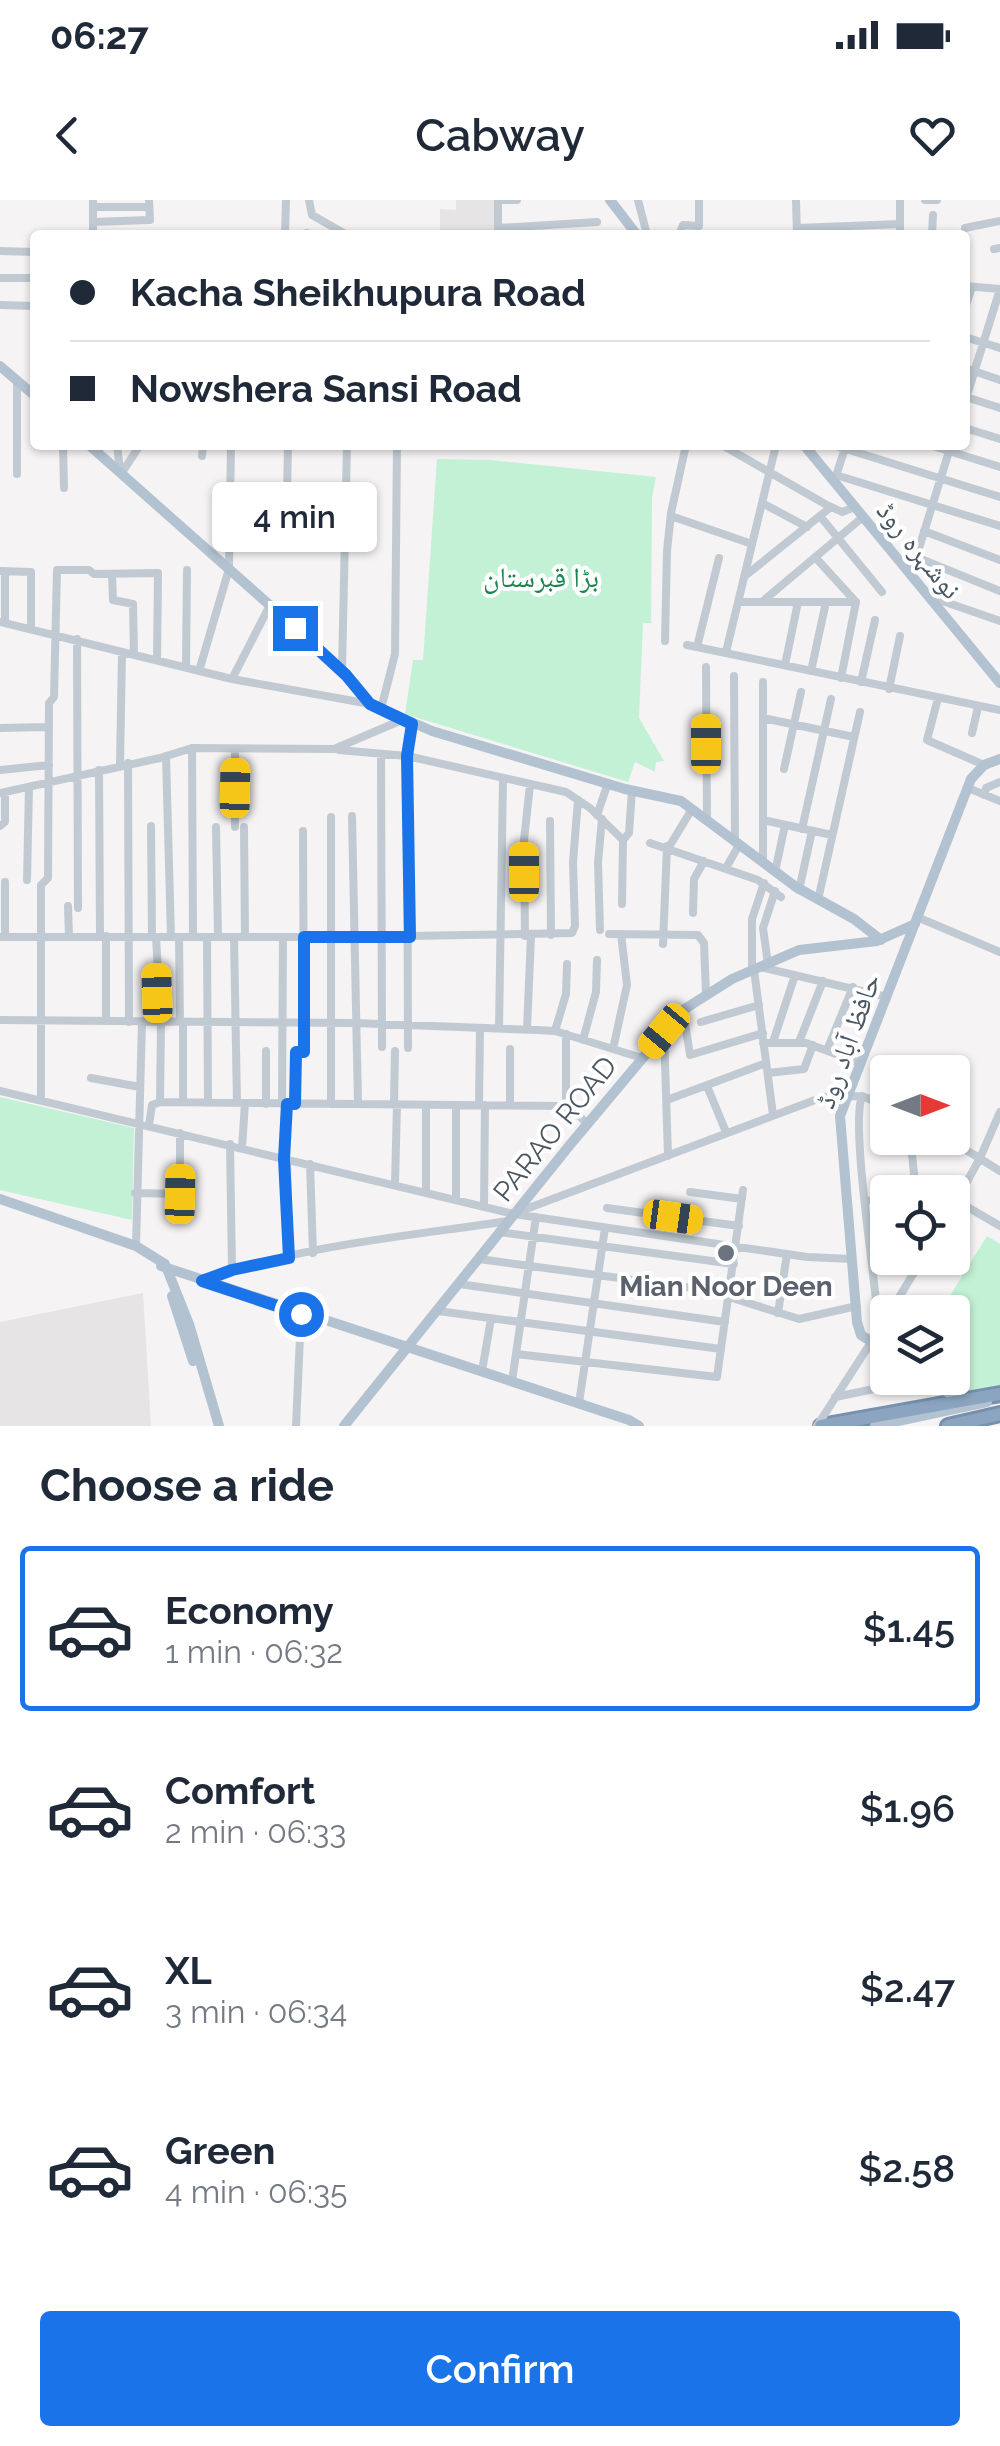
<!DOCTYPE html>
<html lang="en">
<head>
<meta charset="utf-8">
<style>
	:root { --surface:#fff; --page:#f2f2f3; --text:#1f2937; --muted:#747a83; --line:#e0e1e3; --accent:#1a73e8 }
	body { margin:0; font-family:Raleway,"Noto Naskh Arabic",sans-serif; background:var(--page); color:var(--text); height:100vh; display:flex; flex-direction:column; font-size:38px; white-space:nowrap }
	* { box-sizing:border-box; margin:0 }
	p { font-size:32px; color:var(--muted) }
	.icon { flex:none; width:55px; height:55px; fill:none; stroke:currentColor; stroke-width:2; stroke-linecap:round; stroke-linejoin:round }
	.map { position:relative; height:1226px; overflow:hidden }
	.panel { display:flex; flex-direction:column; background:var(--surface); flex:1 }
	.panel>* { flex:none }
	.banner { position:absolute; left:30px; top:30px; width:940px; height:220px; border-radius:10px; box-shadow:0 2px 8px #0004; display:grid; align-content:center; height:220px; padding:0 40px; background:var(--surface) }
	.needle { width:65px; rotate:90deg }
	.controls { position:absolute; left:870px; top:855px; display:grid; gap:20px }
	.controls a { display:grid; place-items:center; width:100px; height:100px; border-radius:10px; background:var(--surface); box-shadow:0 2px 8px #0004; font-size:50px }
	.end { position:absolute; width:45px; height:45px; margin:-22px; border:12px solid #1a73e8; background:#fff; box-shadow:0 0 0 5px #fff }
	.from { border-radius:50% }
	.bubble { position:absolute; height:70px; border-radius:10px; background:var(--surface); box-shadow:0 2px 8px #0004; font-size:32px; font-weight:600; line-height:70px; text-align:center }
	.car { position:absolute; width:30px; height:60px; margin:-30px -15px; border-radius:12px; box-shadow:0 0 8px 2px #0007; background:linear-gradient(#f5c518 24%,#345 0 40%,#f5c518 0 76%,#345 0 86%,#f5c518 0) }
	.banner b { display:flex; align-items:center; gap:35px; height:95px; font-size:38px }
	.banner b+b { border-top:2px solid var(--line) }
	.banner i { width:25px; height:25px; background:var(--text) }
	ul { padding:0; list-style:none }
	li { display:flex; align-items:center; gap:30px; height:165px; margin:0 20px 15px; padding:0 20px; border:5px solid transparent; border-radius:10px }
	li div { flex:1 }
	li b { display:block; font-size:38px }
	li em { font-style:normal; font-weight:600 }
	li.active { border-color:var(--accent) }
	li>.icon { width:90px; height:90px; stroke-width:1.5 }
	h2 { padding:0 40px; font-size:45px; line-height:120px }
	.cta { display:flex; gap:20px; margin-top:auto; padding:20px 40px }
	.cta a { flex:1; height:115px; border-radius:10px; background:var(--accent); color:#fff; font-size:40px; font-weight:600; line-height:115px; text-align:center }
	.status { display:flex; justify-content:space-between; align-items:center; height:70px; padding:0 50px; background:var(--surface); direction:ltr }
	.status svg { height:28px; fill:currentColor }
	header { display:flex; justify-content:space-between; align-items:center; height:130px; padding:0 40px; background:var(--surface); font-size:45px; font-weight:600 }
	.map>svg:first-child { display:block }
	.education { fill:#e6e4e5 }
	.green { fill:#c3f1d5 }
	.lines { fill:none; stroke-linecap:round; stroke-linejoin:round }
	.highway-casing { stroke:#7690ad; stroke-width:18 }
	.minor { stroke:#c1cad2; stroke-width:8 }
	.major { stroke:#b3c2d1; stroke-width:10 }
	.highway { stroke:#8ba5c1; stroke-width:12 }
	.route { stroke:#1a73e8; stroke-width:12 }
	.worship-dot { fill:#6b7280; stroke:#fff; stroke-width:4 }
	.labels { text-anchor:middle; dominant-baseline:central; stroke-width:8; stroke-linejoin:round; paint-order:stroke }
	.street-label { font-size:28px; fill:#4a5661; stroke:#fff }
	.park-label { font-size:28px; fill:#17864f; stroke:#fff }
	.worship-label { font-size:28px; font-weight:bold; fill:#5b616d; stroke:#fff }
</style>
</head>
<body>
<div class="status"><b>06:27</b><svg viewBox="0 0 49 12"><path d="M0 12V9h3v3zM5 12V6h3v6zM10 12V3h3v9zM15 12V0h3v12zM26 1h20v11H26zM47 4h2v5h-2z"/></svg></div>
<header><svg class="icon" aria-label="back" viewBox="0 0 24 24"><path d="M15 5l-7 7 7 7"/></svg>Cabway<svg class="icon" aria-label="heart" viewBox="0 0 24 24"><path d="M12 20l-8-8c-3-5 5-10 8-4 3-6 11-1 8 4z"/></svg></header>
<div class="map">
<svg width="1000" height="1226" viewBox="0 0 1000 1226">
	<rect width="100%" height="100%" fill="#f5f3f3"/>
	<path class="education" d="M 456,0 L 498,0 L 498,35 L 440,35 L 440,9 L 456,10 Z
		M 143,1093 L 151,1226 L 0,1226 L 0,1122 Z"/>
	<path class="green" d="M 437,259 L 490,260 L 656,277 L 652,298 L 651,423 L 643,423 L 639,518 L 664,561 L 656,562 L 655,572 L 635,562 L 628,582 L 405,514 L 413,460 L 423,460 Z
		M 0,897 L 134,928 L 132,1020 L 0,990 Z
		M 987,1036 L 1000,1044 L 1000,1188 L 959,1195 L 933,1178 L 952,1178 L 952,1112 L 940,1112 Z"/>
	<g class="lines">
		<g class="highway-casing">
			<path id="highway" d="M 821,1226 L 1000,1194
				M 948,1226 L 1000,1214"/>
		</g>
		<path class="minor" d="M 309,0 L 312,15 L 347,35
			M 638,0 L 647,35
			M 796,0 L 797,35
			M 900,0 L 900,35
			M 925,0 L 937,0
			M 93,7 L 149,7
			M 93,22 L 150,20 L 149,0
			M 498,28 L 597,22
			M 797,28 L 900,24
			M 965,28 L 1000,21
			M 93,35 L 93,0
			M 285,35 L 286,0
			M 307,35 L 307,33
			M 498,35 L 498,0 L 517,0
			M 679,35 L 683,25 L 699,26 L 699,0
			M 932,35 L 933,15
			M 994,49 L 1000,48
			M 0,51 L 35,52
			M 0,78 L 35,78
			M 965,86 L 1000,89 L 965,202
			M 0,105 L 35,106
			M 965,108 L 972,87
			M 965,137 L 1000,148
			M 965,168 L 1000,180
			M 17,181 L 17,274
			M 966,197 L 1000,208
			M 965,228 L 1000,239
			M 63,245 L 64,288
			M 117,245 L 120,270
			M 288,245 L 286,345 L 346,346
			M 722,245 L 825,304 L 842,312 L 855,307
			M 833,245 L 1000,297
			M 930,245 L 1000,267
			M 202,256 L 203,245
			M 121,274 L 140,245
			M 836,275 L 1000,326
			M 835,279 L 846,245
			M 762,303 L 807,327
			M 671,316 L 752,344
			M 820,316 L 882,392
			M 924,331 L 1000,360
			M 916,357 L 1000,391
			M 0,371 L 31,372 L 31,428
			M 112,374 L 113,400 L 133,404 L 134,455
			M 911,374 L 951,245
			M 745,376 L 831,307
			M 928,396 L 1000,421
			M 763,401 L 863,317
			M 738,402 L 856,402 L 815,357
			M 0,422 L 232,479 L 370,504
			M 5,423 L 5,371
			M 77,439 L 78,708
			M 665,441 L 667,351 L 671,313 L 686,245
			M 687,445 L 1000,510
			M 697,447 L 719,358
			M 726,452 L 776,245
			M 785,465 L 798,402
			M 186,467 L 187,370
			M 706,467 L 707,620
			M 342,470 L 347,245
			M 199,471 L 229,369 L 231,245
			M 811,471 L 826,402
			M 734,476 L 735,641
			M 841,478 L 856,402
			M 232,479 L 270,405
			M 763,482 L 763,662
			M 861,482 L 875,420
			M 889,489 L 900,436
			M 938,498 L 927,540 L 984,565
			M 381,509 L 395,454 L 397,245
			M 763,518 L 854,537
			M 0,528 L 49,527
			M 972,533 L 978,507
			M 192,548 L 193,737
			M 339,550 L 407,556 L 566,592 L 590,608 L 623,640
			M 381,555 L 382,847
			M 166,556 L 171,737
			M 128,563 L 129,822
			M 120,565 L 122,453
			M 784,569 L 801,492
			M 0,570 L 49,565
			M 99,570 L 100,736
			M 968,588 L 1000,601
			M 0,593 L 160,558 L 192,548 L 334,549 L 402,520
			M 984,595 L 986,588 L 1000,582
			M 597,615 L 608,583
			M 352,616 L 358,904
			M 331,617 L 331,904
			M 763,620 L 832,635
			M 550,621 L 551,735
			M 0,626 L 5,622 L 5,592
			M 151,626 L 152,737
			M 216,627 L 218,737
			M 235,627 L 235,549
			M 244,627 L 245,737
			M 802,629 L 831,499
			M 650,643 L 758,680 L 781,697
			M 669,647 L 692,609
			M 726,668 L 739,645
			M 775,672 L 785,625
			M 27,680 L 29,587
			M 799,690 L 812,631
			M 818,700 L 860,512
			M 622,704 L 623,640 L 629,633 L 632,590
			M 68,706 L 69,737
			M 693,713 L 694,679 L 704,661
			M 917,717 L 1000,752
			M 600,730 L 598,662 L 602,619
			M 609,734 L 698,735 L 704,743 L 706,795
			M 106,736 L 106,821
			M 525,736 L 524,640 L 530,585
			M 0,737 L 353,737 L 572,733 L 575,726 L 573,662 L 578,600
			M 5,737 L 5,682
			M 156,737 L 161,822 L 160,902
			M 179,737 L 180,822
			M 207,737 L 208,903
			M 234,737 L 237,903
			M 663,744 L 667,646
			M 768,764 L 763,728 L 775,691
			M 760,767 L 887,797
			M 752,770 L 752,719 L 764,683
			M 754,770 L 773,915
			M 683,810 L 690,855 L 763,833
			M 0,820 L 356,823 L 537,830 L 555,831 L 642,858
			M 183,822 L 183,902
			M 701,822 L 759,805
			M 499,828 L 503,579
			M 527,829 L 531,736
			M 555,831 L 566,794 L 567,764
			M 664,831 L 668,956
			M 566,834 L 566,908
			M 583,840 L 596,792 L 597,760
			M 773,842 L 795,775
			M 799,842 L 823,781
			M 763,843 L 806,843 L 860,863
			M 408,848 L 407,556 L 412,524
			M 510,849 L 510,905
			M 613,849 L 627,785 L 621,734
			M 827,850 L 853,787
			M 266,851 L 266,904
			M 768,873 L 804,869 L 813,845
			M 91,878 L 140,887
			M 707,886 L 726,932
			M 0,891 L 514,1014 L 807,1057 L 852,1059
			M 862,896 C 851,923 873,1064 876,1102 L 877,1108 L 888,1115
			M 41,899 L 41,685 L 48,678 L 49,503 L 54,497 L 57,370 L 89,370 L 94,374 L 158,373 L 157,459
			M 667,900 L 766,863
			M 282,904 L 283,737
			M 295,904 L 295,852 L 304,852 L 303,631
			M 394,904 L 395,851
			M 426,905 L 426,991
			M 456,905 L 456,999
			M 479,905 L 480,828
			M 149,925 L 152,905 L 160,902 L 561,906 L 575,911 L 587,924
			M 947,938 L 1000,971
			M 230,944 L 232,1070
			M 242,948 L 245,903
			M 912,955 L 916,992
			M 284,959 L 287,904
			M 287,959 L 289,1058
			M 310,964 L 313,1053
			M 395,984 L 397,904
			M 690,992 L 742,999
			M 918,992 L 939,992
			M 135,993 L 180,994 L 180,933
			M 952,998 L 1000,1026
			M 867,1001 L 888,997
			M 484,1006 L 485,905
			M 607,1008 L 739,1026
			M 952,1009 L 980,958 L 1000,912
			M 518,1012 L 823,897 L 862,896 L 888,907
			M 499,1032 L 734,1064
			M 136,1046 L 142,822
			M 897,1058 L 897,1065
			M 479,1059 L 730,1093
			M 206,1080 C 300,1045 409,1036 508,1021
			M 459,1084 L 725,1122
			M 729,1097 L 799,1119 L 857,1106
			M 438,1111 L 721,1149
			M 890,1112 L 923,1058
			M 778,1113 L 787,1054
			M 516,1154 L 717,1177 L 743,990
			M 482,1171 L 491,1119
			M 512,1181 L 536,1017
			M 835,1197 L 928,1178
			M 579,1203 L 605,1028
			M 296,1226 L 301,1114
			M 817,1226 L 888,1116"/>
		<path class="major" d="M 610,0 L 637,35
			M 0,166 L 35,196
			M 89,245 L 274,409 L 346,475 L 370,504 L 432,531 L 625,589 L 681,601 L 796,687 L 854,719 L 881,740
			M 804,245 L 1000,483
			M 0,999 L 136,1046 L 165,1064 L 189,1124 L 219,1226
			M 161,1066 L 629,1220 L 639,1226
			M 172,1096 L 193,1161
			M 888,1152 L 861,1135 L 857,1122 L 840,916 L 971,579 L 984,565 L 1000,559
			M 926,1178 L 961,1201
			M 344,1226 L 569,946 L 683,810 L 732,779 L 799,750 L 877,741 L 915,724
			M 875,1226 L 987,1202"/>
		<use href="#highway" class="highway"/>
	</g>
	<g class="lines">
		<path class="route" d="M 295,428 L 346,475 L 370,504 L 412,524 L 407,556 L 410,737 L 304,737 L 304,852 L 296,852 L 295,904 L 287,904 L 284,959 L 289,1058 L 232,1070 L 202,1081 L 301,1114"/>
	</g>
	<circle class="worship-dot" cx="726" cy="1053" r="10"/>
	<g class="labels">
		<g class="street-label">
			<text transform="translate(919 350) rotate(51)">نوشہرہ روڈ</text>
			<text transform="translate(848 841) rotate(-70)">حافظ آباد روڈ</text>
			<text transform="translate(555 929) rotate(-51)">PARAO ROAD</text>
		</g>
		<g class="park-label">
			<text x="541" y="377">بڑا قبرستان</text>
		</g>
		<g class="worship-label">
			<text x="726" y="1086">Mian Noor Deen</text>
		</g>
	</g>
</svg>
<div class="controls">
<a><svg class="needle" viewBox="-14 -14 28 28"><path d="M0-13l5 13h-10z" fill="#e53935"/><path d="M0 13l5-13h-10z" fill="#747a83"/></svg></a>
<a><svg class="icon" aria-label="locate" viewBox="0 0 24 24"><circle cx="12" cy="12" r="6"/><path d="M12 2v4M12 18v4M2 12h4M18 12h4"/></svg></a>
<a><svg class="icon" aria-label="layers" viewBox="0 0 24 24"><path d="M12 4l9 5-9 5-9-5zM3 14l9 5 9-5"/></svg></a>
</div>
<i class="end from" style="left:301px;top:1114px"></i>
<i class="end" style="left:295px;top:428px"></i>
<div class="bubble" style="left:212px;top:282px;width:165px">4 min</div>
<i class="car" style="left:706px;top:544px;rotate:0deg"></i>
<i class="car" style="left:235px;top:588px;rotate:1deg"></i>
<i class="car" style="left:524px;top:672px;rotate:0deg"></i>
<i class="car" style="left:157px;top:793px;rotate:358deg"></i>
<i class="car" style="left:664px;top:831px;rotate:220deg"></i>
<i class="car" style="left:180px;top:994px;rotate:1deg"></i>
<i class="car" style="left:673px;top:1017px;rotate:98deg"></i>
<div class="banner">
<b><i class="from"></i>Kacha Sheikhupura Road</b>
<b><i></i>Nowshera Sansi Road</b>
</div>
</div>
<section class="panel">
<h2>Choose a ride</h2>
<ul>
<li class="active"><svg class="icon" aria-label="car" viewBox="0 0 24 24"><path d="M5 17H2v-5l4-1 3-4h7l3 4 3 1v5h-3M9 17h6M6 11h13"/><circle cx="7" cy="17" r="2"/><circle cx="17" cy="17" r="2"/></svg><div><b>Economy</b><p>1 min · 06:32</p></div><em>$1.45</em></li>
<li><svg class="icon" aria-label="car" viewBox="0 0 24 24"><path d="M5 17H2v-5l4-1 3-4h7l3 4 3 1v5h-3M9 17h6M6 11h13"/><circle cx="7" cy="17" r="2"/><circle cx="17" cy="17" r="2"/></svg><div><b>Comfort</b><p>2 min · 06:33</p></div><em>$1.96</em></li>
<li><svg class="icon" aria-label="car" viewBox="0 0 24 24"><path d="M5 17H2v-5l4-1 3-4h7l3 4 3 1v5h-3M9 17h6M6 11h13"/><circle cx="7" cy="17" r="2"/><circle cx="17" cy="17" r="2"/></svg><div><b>XL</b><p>3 min · 06:34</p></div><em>$2.47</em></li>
<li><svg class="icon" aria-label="car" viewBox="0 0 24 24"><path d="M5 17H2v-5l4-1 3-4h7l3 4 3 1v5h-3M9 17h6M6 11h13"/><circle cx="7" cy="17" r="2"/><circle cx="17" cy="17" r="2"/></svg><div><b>Green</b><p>4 min · 06:35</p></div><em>$2.58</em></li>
</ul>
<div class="cta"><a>Confirm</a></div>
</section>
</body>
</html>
